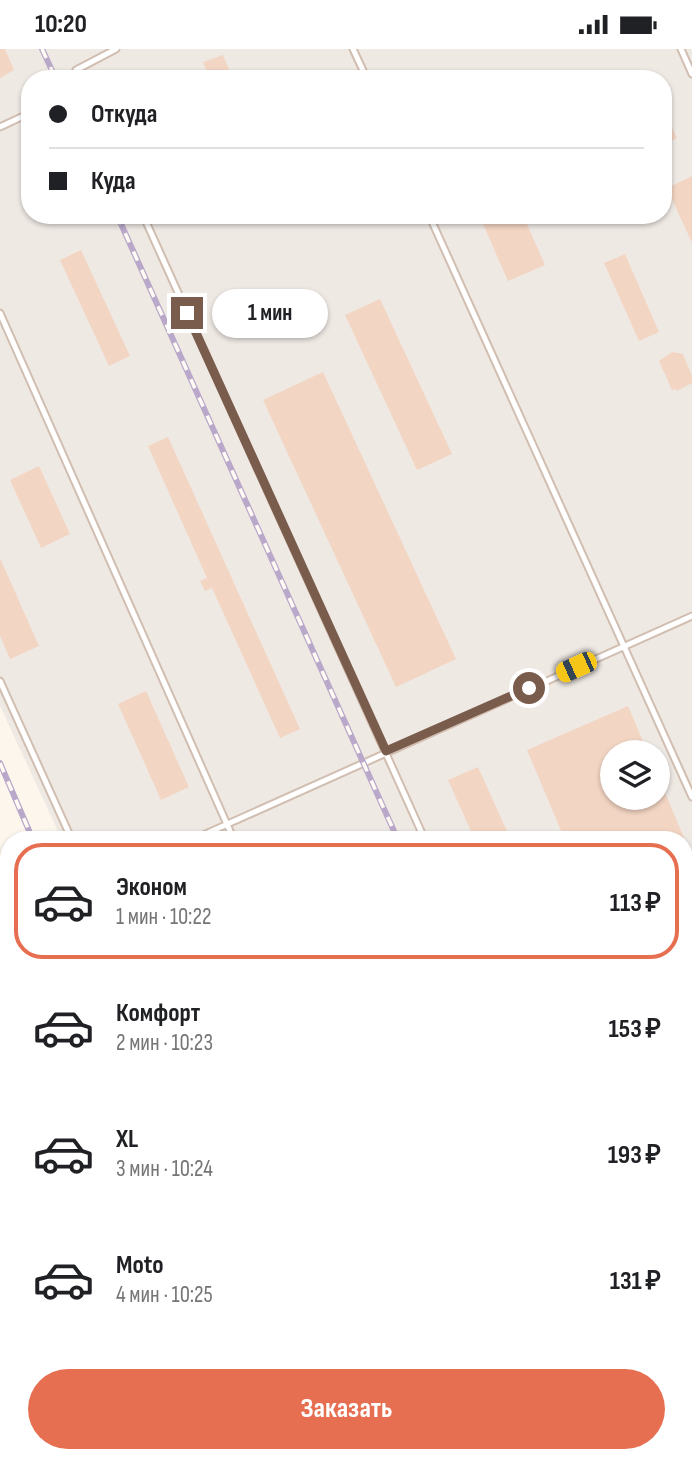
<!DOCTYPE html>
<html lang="ru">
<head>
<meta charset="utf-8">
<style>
	:root { --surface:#fff; --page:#f6f6f6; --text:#202124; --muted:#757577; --line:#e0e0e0; --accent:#e76f51 }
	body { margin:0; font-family:"Sofia Sans Condensed",sans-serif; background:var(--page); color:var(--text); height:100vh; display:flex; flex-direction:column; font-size:26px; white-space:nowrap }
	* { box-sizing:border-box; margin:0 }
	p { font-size:23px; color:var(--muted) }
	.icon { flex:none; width:38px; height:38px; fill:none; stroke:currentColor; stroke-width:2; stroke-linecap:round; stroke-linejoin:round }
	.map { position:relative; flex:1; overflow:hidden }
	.side { position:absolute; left:0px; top:782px; width:693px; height:632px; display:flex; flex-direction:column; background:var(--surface); border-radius:28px 28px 0 0; box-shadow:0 2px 5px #0004 }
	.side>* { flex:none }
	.banner { position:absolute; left:21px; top:21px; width:651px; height:154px; border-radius:28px; box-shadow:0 2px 5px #0004; display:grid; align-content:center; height:154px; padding:0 28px; background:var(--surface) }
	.tools { position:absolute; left:600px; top:691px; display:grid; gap:14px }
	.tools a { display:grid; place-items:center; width:70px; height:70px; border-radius:50%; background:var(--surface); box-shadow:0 2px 5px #0004; font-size:35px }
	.end { position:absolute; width:32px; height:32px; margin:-16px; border:9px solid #7a5c4d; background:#fff; box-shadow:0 0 0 4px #fff }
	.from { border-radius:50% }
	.bubble { position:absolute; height:49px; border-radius:24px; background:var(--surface); box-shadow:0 2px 5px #0004; font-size:23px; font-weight:700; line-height:49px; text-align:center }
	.car { position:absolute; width:21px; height:42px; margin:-21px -10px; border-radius:9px; box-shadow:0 0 5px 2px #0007; background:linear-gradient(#f5c518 24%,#345 0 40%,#f5c518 0 76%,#345 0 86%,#f5c518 0) }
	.banner b { display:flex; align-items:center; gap:24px; height:66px; font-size:26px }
	.banner b+b { border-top:2px solid var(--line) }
	.banner i { width:18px; height:18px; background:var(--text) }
	ul { padding:12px 0 0; list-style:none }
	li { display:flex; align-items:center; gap:21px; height:116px; margin:0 14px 10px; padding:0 14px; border:4px solid transparent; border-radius:28px }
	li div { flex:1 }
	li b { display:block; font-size:26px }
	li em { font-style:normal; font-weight:700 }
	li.active { border-color:var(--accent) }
	li>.icon { width:63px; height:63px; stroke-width:1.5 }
	.cta { display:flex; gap:14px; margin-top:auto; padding:14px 28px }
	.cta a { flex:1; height:80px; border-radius:42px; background:var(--accent); color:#fff; font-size:28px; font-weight:700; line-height:80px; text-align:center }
	.status { display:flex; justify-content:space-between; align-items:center; height:49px; padding:0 35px; background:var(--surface); direction:ltr }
	.status svg { height:19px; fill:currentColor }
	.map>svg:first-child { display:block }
	.industrial { fill:#efe9e4; fill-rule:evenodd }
	.building { fill:#f3d5c3 }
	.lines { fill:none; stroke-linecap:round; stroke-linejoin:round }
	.lane-casing { stroke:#d1beb0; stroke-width:9 }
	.lane { stroke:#fff; stroke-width:5 }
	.rail-casing { stroke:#b9a8c9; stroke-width:6 }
	.rail { stroke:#fffaf3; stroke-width:3.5; stroke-dasharray:10; stroke-linecap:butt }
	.route { stroke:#7a5c4d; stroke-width:9 }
</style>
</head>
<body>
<div class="status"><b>10:20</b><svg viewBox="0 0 49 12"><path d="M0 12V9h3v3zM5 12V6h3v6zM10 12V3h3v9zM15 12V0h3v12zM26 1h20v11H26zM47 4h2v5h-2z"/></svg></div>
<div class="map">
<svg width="692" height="1413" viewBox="0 0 692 1413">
	<rect width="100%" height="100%" fill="#fdf6ec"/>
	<path class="industrial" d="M 0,0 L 692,0 L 692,1413 L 459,1413 L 455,1405 L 684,1405 L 684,791 L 62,791 L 0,657 ZM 30,30 L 663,30 L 663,166 L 30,166 ZM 612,704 L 658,704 L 658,749 L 612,749 Z
		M 0,860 L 9,866 L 9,1405 L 221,1405 L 219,1413 L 0,1413 Z"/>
	<path class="building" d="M 0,0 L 5,0 L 14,21 L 0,29 Z
		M 223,6 L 233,30 L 210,30 L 203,13 Z
		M 663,59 L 677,89 L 663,96 Z
		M 692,127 L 692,194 L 667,139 Z
		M 479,166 L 523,166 L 545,216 L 508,232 Z
		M 81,201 L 130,307 L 109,317 L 60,211 Z
		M 625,205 L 659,283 L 639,292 L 604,214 Z
		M 380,250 L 452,405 L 417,421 L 345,266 Z
		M 672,303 L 683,305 L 692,327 L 692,334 L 677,342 L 676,340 L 672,341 L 659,312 Z
		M 323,323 L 456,610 L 396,638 L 263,351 Z
		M 168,388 L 300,680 L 280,689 L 212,539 L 205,542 L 200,532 L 207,529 L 148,397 Z
		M 39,417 L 70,485 L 41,499 L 10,431 Z
		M 0,509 L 39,597 L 10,610 L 0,587 Z
		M 146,642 L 189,738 L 161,751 L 118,655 Z
		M 628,657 L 648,704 L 612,704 L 612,749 L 658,749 L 658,727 L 685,791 L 565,791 L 527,701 Z
		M 478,718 L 511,791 L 475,791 L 448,731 Z
		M 0,863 L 9,869 L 9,931 L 0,943 Z
		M 0,1249 L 9,1256 L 9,1278 L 0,1290 Z
		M 9,1367 L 9,1413 L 0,1413 L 0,1378 Z"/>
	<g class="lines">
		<g class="lane-casing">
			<path id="lane" d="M 353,0 L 367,30
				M 681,0 L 692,25
				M 80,30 L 76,21 L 116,0
				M 0,78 L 30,64
				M 143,166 L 425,791
				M 429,166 L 692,748
				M 0,264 L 234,791
				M 0,632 L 72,791
				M 192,791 L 692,567
				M 684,1303 L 692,1299
				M 684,1352 L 692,1369
				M 511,1405 L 515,1413
				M 602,1405 L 606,1413
				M 440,1413 L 460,1405"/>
		</g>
		<use href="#lane" class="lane"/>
		<g class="rail-casing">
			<path id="rail" d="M 42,0 L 56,30
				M 117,166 L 398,791
				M 0,714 L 33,791
				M 684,1304 L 692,1321
				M 0,1307 L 9,1295
				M 319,1405 L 323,1413
				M 684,1405 L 688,1413
				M 114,1413 L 121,1405"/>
		</g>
		<use href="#rail" class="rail"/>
	</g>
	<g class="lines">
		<path class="route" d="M 187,264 L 386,702 L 529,639"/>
	</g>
</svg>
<div class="tools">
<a><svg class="icon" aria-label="layers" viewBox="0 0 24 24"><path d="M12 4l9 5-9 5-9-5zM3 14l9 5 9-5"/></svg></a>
</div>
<i class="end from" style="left:529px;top:639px"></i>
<i class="end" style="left:187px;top:264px"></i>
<div class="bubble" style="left:212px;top:240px;width:116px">1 мин</div>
<i class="car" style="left:576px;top:618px;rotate:246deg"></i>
<div class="banner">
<b><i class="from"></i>Откуда</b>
<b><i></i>Куда</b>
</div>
<section class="side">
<ul>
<li class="active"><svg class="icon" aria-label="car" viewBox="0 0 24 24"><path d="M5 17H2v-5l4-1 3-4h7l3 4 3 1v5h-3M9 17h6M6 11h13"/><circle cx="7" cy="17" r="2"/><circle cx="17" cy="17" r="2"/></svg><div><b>Эконом</b><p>1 мин · 10:22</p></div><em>113 ₽</em></li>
<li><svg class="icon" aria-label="car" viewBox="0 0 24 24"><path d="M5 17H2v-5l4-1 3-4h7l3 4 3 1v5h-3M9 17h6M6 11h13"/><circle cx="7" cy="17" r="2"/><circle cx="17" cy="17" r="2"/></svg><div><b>Комфорт</b><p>2 мин · 10:23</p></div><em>153 ₽</em></li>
<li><svg class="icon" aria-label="car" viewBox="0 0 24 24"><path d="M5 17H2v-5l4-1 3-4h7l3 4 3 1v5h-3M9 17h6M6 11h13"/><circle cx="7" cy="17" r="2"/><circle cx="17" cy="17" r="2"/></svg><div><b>XL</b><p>3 мин · 10:24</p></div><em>193 ₽</em></li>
<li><svg class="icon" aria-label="car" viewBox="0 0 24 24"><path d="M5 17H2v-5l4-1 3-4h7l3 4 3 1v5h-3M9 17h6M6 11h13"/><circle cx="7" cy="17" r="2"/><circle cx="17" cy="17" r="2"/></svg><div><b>Moto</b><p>4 мин · 10:25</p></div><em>131 ₽</em></li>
</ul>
<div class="cta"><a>Заказать</a></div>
</section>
</div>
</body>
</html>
